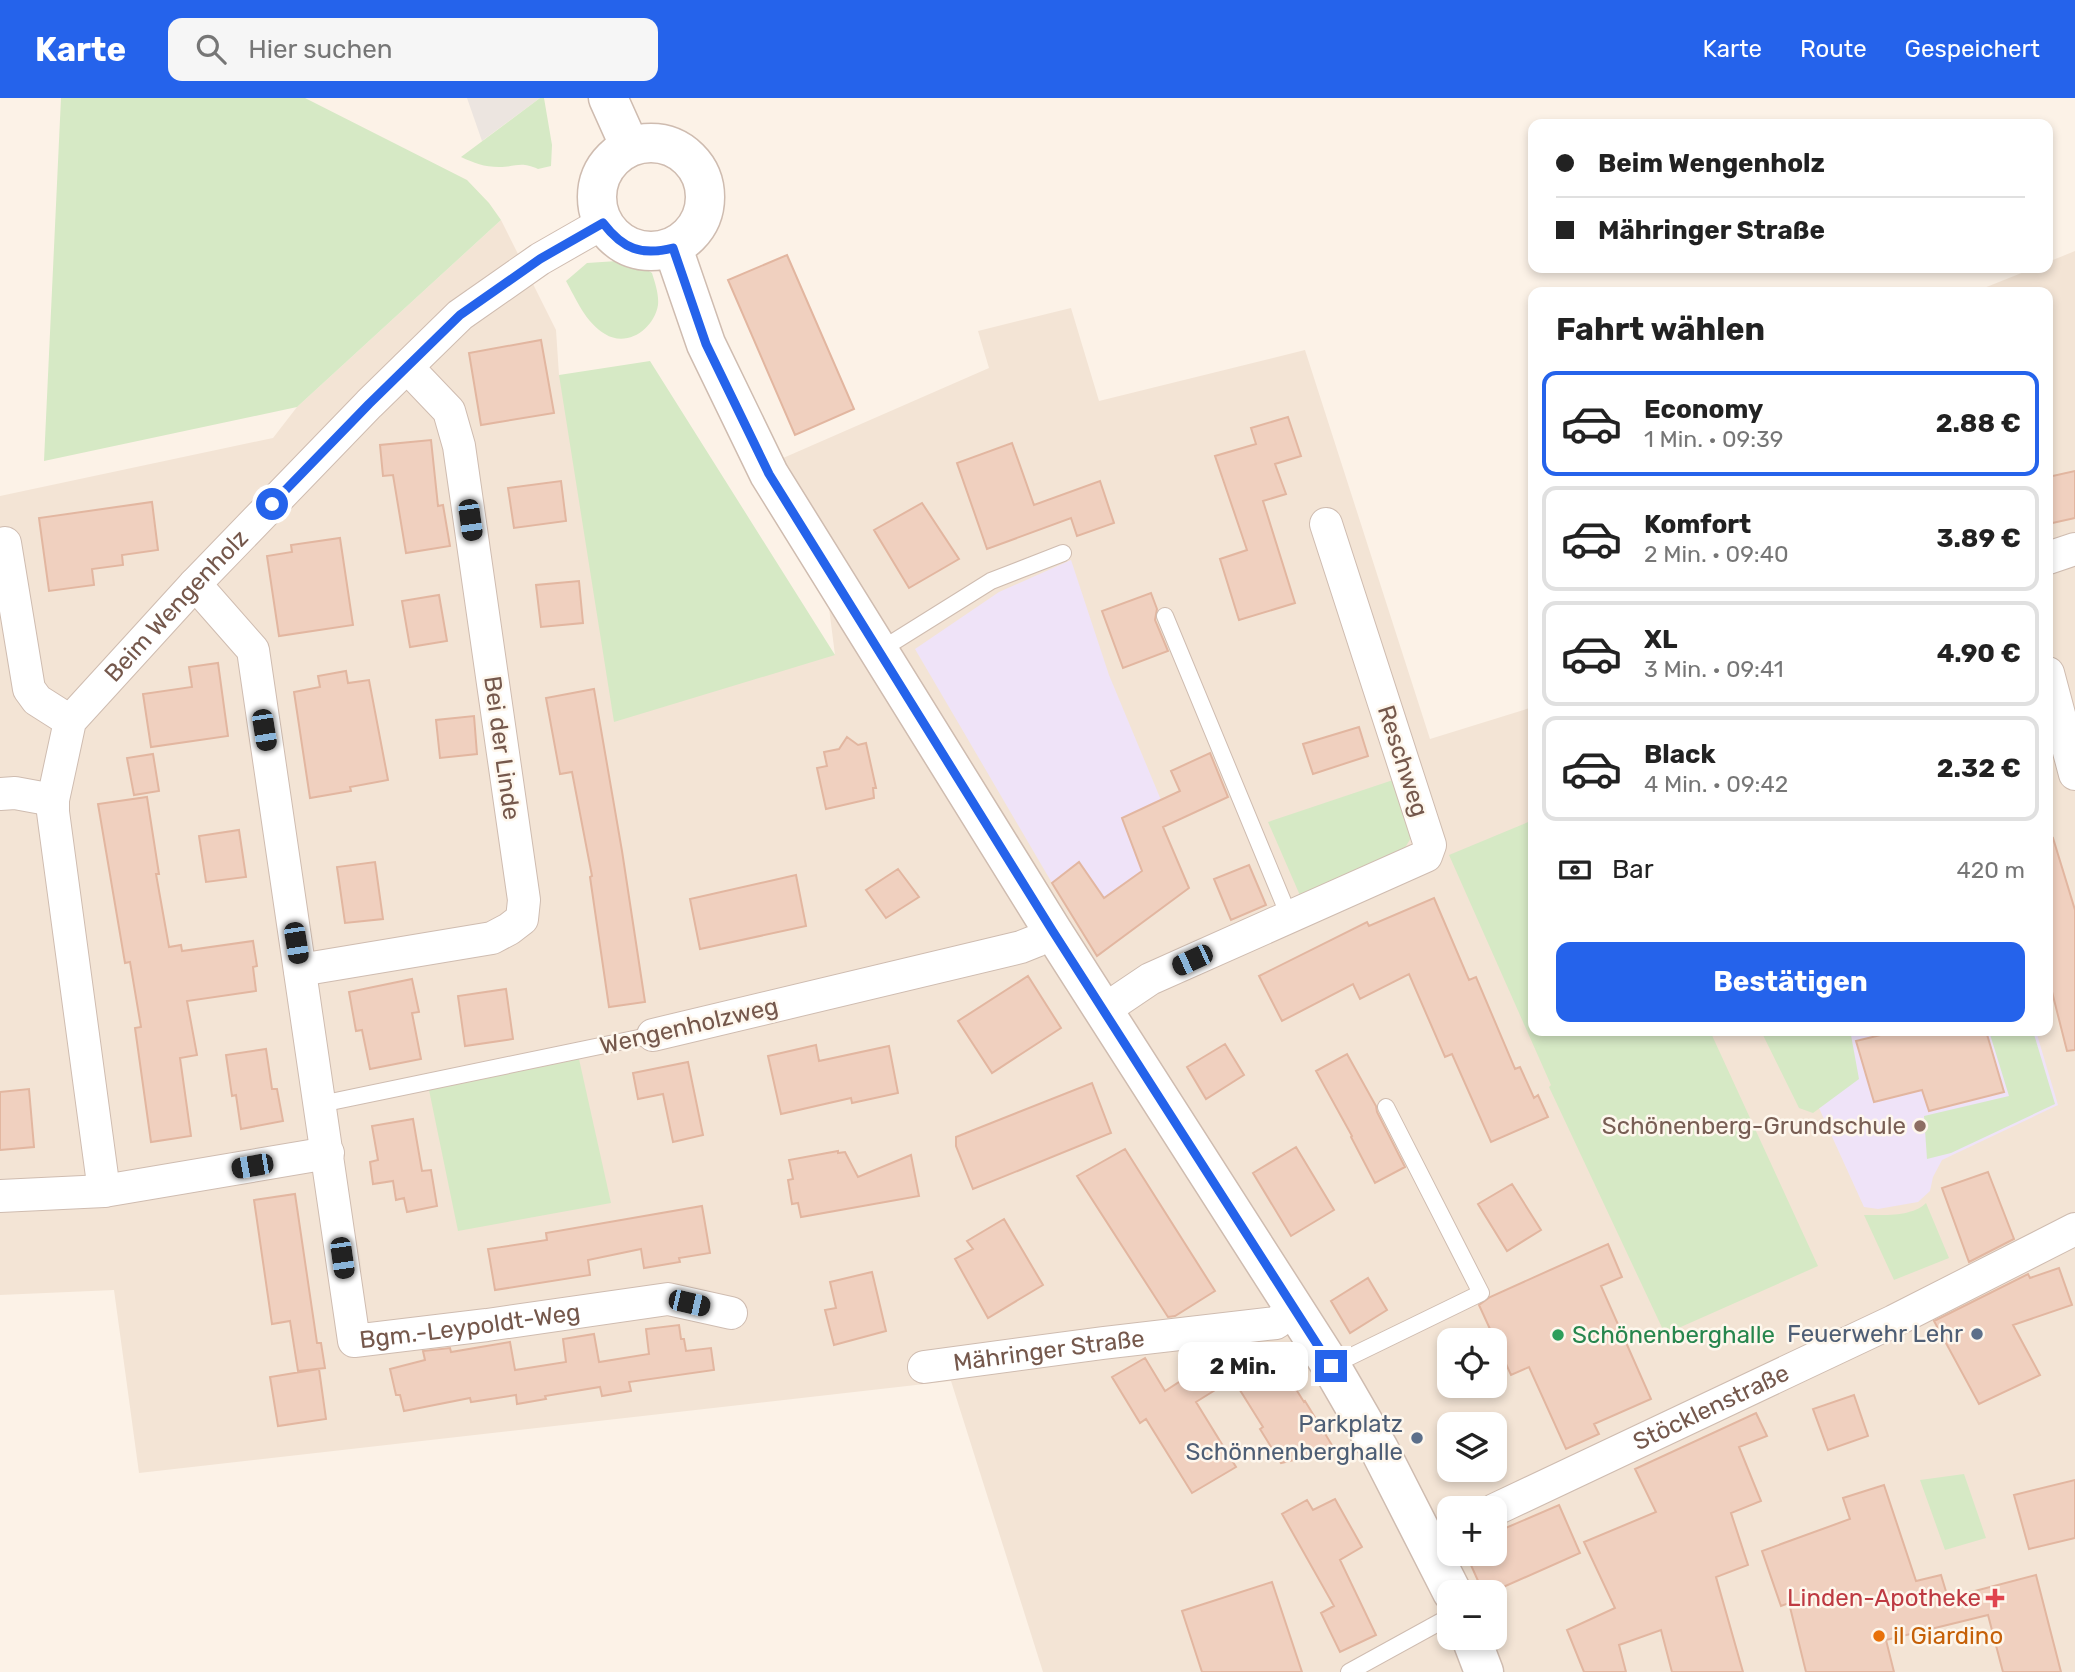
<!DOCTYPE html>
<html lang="de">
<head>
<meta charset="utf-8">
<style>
	:root { --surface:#fff; --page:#f6f6f6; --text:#222; --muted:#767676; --line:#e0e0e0; --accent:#2563eb }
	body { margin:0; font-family:Rubik,sans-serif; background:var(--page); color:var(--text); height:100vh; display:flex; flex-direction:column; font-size:26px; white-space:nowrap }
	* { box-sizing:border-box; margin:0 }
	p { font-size:23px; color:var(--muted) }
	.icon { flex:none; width:38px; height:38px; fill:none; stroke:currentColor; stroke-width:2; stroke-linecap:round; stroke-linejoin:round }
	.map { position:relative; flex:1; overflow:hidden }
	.sheet { position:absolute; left:1528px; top:189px; width:525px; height:749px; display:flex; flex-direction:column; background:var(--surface); border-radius:14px; box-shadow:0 4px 10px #0003 }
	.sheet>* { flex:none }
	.guide { position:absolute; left:1528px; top:21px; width:525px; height:154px; border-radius:14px; box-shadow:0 4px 10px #0003; display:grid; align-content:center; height:154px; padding:0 28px; background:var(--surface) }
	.controls { position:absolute; left:1437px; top:1230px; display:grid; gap:14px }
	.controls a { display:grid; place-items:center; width:70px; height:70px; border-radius:14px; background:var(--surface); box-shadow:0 4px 10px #0003; font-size:35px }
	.end { position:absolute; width:32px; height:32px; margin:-16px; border:9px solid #2563eb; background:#fff; box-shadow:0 0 0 4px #fff }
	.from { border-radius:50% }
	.bubble { position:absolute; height:49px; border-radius:14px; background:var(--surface); box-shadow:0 4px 10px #0003; font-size:23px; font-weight:700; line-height:49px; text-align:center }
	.car { position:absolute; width:21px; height:42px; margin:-21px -10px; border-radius:9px; box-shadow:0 0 5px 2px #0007; background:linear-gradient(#222 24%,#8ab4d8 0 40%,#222 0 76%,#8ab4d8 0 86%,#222 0) }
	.guide b { display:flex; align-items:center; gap:24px; height:66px; font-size:26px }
	.guide b+b { border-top:2px solid var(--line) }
	.guide i { width:18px; height:18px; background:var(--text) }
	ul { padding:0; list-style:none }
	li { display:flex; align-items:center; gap:21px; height:105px; margin:0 14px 10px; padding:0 14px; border:4px solid var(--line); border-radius:14px }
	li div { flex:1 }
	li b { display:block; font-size:26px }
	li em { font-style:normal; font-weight:700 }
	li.on { border-color:var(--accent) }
	li>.icon { width:63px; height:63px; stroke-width:1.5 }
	h2 { padding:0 28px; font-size:32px; line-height:84px }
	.pay { display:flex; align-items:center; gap:18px; height:77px; padding:0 28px; font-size:26px }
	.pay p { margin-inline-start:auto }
	.primary-button { display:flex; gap:14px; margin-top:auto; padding:14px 28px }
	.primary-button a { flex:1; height:80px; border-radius:14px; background:var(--accent); color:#fff; font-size:28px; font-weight:700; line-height:80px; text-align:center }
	header { display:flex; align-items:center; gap:42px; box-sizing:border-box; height:98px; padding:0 35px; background:var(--accent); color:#fff }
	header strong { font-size:33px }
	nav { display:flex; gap:38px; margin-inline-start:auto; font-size:24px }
	.search { width:490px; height:63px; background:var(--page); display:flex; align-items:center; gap:18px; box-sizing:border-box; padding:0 24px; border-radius:14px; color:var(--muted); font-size:26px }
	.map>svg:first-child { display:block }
	.residential { fill:#f3e4d5; fill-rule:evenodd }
	.industrial { fill:#ece5e0 }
	.education { fill:#efe3f8 }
	.green { fill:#d6e9c5 }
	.building { fill:#f0d0bf; stroke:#e2b6a0; stroke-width:2 }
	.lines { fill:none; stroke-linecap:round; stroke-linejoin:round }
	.service-casing { stroke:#cfbcb0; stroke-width:18 }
	.minor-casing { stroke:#cfbcb0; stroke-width:34 }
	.tertiary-casing { stroke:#cfbcb0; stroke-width:41 }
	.service { stroke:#fff; stroke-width:16 }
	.minor { stroke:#fff; stroke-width:32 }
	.tertiary { stroke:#fff; stroke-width:38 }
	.route { stroke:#2563eb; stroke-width:9 }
	.education-dot { fill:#8d6e63; stroke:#fef7ed; stroke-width:2.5 }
	.service-dot { fill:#5c6f8a; stroke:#fef7ed; stroke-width:2.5 }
	.leisure-dot { fill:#2e9e5b; stroke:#fef7ed; stroke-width:2.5 }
	.health-dot { fill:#e0444e; stroke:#fef7ed; stroke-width:2.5 }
	.food-dot { fill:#e8710a; stroke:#fef7ed; stroke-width:2.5 }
	.labels { text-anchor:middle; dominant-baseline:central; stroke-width:5; stroke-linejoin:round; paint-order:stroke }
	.street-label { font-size:24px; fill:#75584c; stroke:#fef7ed }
	.education-label { font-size:24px; fill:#785e54; stroke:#fef7ed; text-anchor:end }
	.service-label { font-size:24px; fill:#4e5e75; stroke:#fef7ed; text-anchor:end }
	.leisure-label { font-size:24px; fill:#27864d; stroke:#fef7ed; text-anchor:start }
	.health-label { font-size:24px; fill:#be3a42; stroke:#fef7ed; text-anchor:end }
	.food-label { font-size:24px; fill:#c56008; stroke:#fef7ed; text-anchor:start }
</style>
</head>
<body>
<header>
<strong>Karte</strong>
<div class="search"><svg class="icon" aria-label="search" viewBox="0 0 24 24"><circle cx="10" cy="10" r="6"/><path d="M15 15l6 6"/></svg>Hier suchen</div>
<nav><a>Karte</a><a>Route</a><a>Gespeichert</a></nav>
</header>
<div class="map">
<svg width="2075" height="1574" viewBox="0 0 2075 1574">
	<rect width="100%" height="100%" fill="#fcf2e7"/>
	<path class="residential" d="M 501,122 L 556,232 L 559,277 L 835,557 L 819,431 L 774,364 L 989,270 L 978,233 L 1071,210 L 1099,303 L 1305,252 L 1430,641 L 1533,609 L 1533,933 L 2048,933 L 2048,194 L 1974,194 L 2034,170 L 2048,170 L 2048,164 L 2075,153 L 2075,1574 L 1043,1574 L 951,1283 L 139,1375 L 114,1192 L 0,1197 L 0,398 L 273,340 L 297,309 ZM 1449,1242 L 1494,1242 L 1494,1288 L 1449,1288 ZM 1449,1326 L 1494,1326 L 1494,1372 L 1449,1372 ZM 1449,1410 L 1494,1410 L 1494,1456 L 1449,1456 ZM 1449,1494 L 1494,1494 L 1494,1540 L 1449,1540 Z"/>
	<path class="industrial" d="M 467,0 L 540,0 L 482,43 Z"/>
	<path class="education" d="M 1071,462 L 1109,577 L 1161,702 L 1153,706 L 1183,776 L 1171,784 L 1179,798 L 1097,858 L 1052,785 L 915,551 L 999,494 Z
		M 1784,933 L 2036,933 L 2058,1007 L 1942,1062 L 1933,1079 L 1930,1093 L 1918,1104 L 1878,1111 L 1864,1109 Z"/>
	<path class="green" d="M 61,0 L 305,0 L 467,82 L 489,105 L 501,122 L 297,309 L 44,363 Z
		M 540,0 L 544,0 L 552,47 L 551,68 L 538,71 C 520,63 517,69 499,69 C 484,69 474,65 461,59 Z
		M 632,162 L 652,175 C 655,185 659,196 658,207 C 654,231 627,250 605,236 C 586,225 576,201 566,183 L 587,165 Z
		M 650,263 L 835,557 L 614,624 L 559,277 Z
		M 1399,680 L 1417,730 L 1403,753 L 1302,802 L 1268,724 Z
		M 1533,722 L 1533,933 L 1710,933 L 1818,1168 L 1665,1236 L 1549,989 L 1551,987 L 1449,757 Z
		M 1761,933 L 1857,933 L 1851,937 L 1859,981 L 1813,1015 L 1799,1010 Z
		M 1989,933 L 2033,933 L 2055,1006 L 1951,1055 L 1927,1061 L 1924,1018 L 2009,998 Z
		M 579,961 L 611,1105 L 458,1133 L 429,992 Z
		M 1926,1105 L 1949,1160 L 1894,1182 L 1864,1117 C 1883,1117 1912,1119 1926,1105 Z
		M 1964,1376 L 1986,1440 L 1945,1452 L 1920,1382 Z"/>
	<path class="building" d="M 787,157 L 854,311 L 795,337 L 728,182 Z
		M 541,242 L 554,315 L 481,327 L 469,255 Z
		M 1288,319 L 1301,358 L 1275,366 L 1286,396 L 1263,403 L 1295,505 L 1239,522 L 1220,461 L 1247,452 L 1215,358 L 1256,346 L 1251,330 Z
		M 431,342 L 438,408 L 443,407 L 450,448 L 406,455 L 393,377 L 383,378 L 380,347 Z
		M 1012,345 L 1034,407 L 1100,383 L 1114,425 L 1077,438 L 1071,420 L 987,451 L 957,365 Z
		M 2075,373 L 2075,420 L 2048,426 L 2048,379 Z
		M 561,383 L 566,423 L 514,430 L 508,390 Z
		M 152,404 L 158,452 L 122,457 L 123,467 L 92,471 L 94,487 L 49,493 L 39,420 Z
		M 922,405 L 959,461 L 909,490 L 874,432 Z
		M 340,440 L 353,527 L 279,538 L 267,458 L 292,454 L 291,447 Z
		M 579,483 L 583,525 L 541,529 L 536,487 Z
		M 1151,495 L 1157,511 L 1155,522 L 1168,553 L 1123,570 L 1102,513 Z
		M 439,497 L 447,543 L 410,549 L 402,503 Z
		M 218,565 L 228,638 L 151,649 L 143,596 L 192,589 L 189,569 Z
		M 346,573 L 348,585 L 369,582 L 388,682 L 350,689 L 351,693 L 310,700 L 294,594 L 320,589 L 318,578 Z
		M 594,591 L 622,753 L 645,904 L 609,909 L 590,779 L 592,778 L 572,674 L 560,676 L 546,600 Z
		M 474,618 L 477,656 L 440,660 L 436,622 Z
		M 1359,629 L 1368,658 L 1313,676 L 1303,646 Z
		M 847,639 L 858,647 L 866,645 L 876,690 L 873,690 L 874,700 L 826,711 L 817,670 L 827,668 L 824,654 L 839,651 Z
		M 1210,655 L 1228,699 L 1163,729 L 1189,790 L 1097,858 L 1052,785 L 1079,764 L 1104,800 L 1142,773 L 1122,720 L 1180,693 L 1171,673 Z
		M 153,656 L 159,693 L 134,697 L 127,660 Z
		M 147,699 L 159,776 L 156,776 L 169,849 L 181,847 L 182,853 L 253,843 L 257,868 L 253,869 L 256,893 L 187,903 L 197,957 L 180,960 L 191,1038 L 151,1044 L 135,930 L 141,929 L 130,864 L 125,865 L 98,706 Z
		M 239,732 L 246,779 L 206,784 L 199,738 Z
		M 2053,740 L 2075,812 L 2075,952 L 2067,953 L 2048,878 L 2048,741 Z
		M 375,764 L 383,821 L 345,825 L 337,769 Z
		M 1249,767 L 1266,807 L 1231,822 L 1214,781 Z
		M 898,771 L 919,799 L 886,820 L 866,792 Z
		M 796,777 L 806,828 L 700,851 L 690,801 Z
		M 1434,800 L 1469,882 L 1476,879 L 1515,971 L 1520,969 L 1534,1000 L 1538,997 L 1548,1019 L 1491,1044 L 1452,956 L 1445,959 L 1409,876 L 1360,901 L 1353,886 L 1282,923 L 1259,878 L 1367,824 L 1369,828 Z
		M 1028,878 L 1061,930 L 992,975 L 958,923 Z
		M 412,881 L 419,914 L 412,915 L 421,961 L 370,971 L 362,932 L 356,933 L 349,894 Z
		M 506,891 L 513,941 L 465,948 L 458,898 Z
		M 1897,933 L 1986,933 L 2004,994 L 1929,1013 L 1922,992 L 1874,1004 L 1856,943 Z
		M 1225,946 L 1244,977 L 1206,1001 L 1187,969 Z
		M 816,947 L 819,963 L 889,948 L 898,995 L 852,1005 L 851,1000 L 781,1016 L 768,958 Z
		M 266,951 L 272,991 L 277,991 L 283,1023 L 241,1031 L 236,997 L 232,998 L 226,957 Z
		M 1347,956 L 1376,1008 L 1377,1014 L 1405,1069 L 1375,1085 L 1351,1039 L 1352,1038 L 1316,973 Z
		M 688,964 L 703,1037 L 673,1044 L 663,996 L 638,1001 L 633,975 Z
		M 1092,985 L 1111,1035 L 973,1091 L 956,1048 L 956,1039 Z
		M 29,991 L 34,1049 L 0,1052 L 0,994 Z
		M 413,1021 L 422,1073 L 431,1072 L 437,1108 L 407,1114 L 404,1100 L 396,1102 L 393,1083 L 373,1086 L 370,1064 L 378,1062 L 372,1028 Z
		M 1296,1049 L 1334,1112 L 1291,1138 L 1253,1075 Z
		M 1125,1051 L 1215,1193 L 1175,1218 L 1168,1219 L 1077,1078 Z
		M 838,1053 L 838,1055 L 845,1054 L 858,1079 L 911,1057 L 919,1098 L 801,1119 L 798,1105 L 792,1106 L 788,1082 L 793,1081 L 789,1062 Z
		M 1988,1074 L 2014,1141 L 1969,1164 L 1942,1090 Z
		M 1512,1086 L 1541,1132 L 1507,1153 L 1478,1106 Z
		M 295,1096 L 317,1245 L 321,1245 L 325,1270 L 298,1273 L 290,1223 L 272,1226 L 254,1102 Z
		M 702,1108 L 710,1155 L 679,1160 L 680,1164 L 644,1170 L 641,1151 L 588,1162 L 590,1177 L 495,1192 L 488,1151 L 547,1142 L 546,1135 Z
		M 1004,1121 L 1043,1187 L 988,1220 L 955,1161 L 973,1151 L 967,1143 Z
		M 1608,1146 L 1622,1179 L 1601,1188 L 1651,1301 L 1594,1326 L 1599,1336 L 1566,1351 L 1529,1269 L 1511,1277 L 1479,1207 L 1490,1199 Z
		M 2059,1170 L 2072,1207 L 2013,1227 L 2040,1277 L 1979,1306 L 1934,1223 L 2028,1176 L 2030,1180 Z
		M 872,1174 L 886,1233 L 834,1247 L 825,1212 L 836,1210 L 830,1184 Z
		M 1368,1180 L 1387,1212 L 1350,1235 L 1331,1203 Z
		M 679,1227 L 681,1241 L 684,1241 L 686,1253 L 711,1250 L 714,1272 L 629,1284 L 631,1293 L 602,1298 L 600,1289 L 545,1298 L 546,1301 L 517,1306 L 516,1297 L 471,1304 L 470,1300 L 404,1313 L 400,1297 L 396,1297 L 390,1271 L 425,1262 L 423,1253 L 450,1250 L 451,1254 L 510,1244 L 515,1272 L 566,1264 L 563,1241 L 594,1236 L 599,1264 L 649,1256 L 646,1231 Z
		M 1267,1245 L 1304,1304 L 1305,1303 L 1335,1352 L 1281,1365 L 1260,1331 L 1263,1329 L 1223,1265 L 1252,1246 Z
		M 1145,1260 L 1165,1293 L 1205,1267 L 1220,1289 L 1196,1304 L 1236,1369 L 1192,1395 L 1146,1321 L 1140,1325 L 1112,1279 Z
		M 319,1271 L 326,1321 L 278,1328 L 270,1279 Z
		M 1854,1297 L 1868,1338 L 1828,1352 L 1813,1311 Z
		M 1756,1315 L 1767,1338 L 1739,1349 L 1761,1403 L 1731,1415 L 1748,1467 L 1716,1479 L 1743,1574 L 1672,1574 L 1661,1532 L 1619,1547 L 1626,1574 L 1584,1574 L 1567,1532 L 1615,1510 L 1584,1444 L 1656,1414 L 1635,1371 Z
		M 2075,1382 L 2075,1440 L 2029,1451 L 2014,1397 Z
		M 1884,1387 L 1916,1483 L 1941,1477 L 1948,1500 L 2036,1477 L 2061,1574 L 2003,1574 L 1988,1517 L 1886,1542 L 1894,1574 L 1806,1574 L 1789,1505 L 1781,1508 L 1762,1453 L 1850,1421 L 1843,1400 Z
		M 1335,1401 L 1362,1449 L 1340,1462 L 1376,1537 L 1340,1554 L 1321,1515 L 1334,1508 L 1282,1416 L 1307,1402 L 1313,1412 Z
		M 1559,1407 L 1580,1455 L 1492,1494 L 1483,1494 L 1466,1456 L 1494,1456 L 1494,1435 Z
		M 1272,1484 L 1302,1574 L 1202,1574 L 1182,1513 Z"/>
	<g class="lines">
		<g class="service-casing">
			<path id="service" d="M 1165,518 L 1289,818
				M 879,553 L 991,483 L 1063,455
				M 321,1006 L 653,937
				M 1331,1268 L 1481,1195 L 1386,1009
				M 1349,1574 L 1449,1519"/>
		</g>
		<g class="minor-casing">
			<g id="minor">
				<path d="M 5,445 L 29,591 L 37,602 L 70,623"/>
				<path d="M 2048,460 L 2075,451"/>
				<path id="s1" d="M 195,486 L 253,552 L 354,1243 L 487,1227 L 668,1201 L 731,1215"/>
				<path d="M 2048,575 L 2075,676"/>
				<path d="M 0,696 L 15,695 L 53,702"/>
				<path d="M 300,872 L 492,840 L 509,831 L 522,821 L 524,802 L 459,348 L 449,313 L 407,269"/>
				<path d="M 1104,912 L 1150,881 L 1426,758 L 1430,747 L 1326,426"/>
				<path d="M 653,937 L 1021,849 L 1036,843 L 1052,832"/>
				<path id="s2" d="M 104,1093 L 53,714 L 53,702 L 70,623 L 195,486 L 369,306 L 460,217 L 540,161 L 603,125"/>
				<path d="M 0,1098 L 104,1093 L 328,1055"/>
				<path id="s3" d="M 924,1269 L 1103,1245 L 1276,1225 L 1295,1210"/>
				<path id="s4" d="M 1494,1412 L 1894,1223 L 2075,1131"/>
			</g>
		</g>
		<g class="tertiary-casing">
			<path id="tertiary" d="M 608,0 L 630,49
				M597 99a54 54 0 1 1 108 0a54 54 0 1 1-108 0Z
				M 673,150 L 706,246 L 769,376 L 1052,832 L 1331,1268 L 1379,1351 L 1452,1494
				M 1471,1540 L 1484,1574"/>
		</g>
		<use href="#service" class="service"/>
		<use href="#minor" class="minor"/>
		<use href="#tertiary" class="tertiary"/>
	</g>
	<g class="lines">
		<path class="route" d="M 272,406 L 369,306 L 460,217 L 540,161 L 603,125 C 623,151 641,158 673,150 L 706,246 L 769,376 L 1052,832 L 1331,1268"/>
	</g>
	<circle class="education-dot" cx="1920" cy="1028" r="7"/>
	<g class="service-dot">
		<circle cx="1977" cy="1236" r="7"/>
		<circle cx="1417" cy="1340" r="7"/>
	</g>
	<circle class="leisure-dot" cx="1558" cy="1237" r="7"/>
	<path class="health-dot" d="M1991.5 1489.5h7v7h7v7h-7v7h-7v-7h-7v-7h7z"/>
	<circle class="food-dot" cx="1879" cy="1538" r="7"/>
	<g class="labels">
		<g class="street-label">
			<text stroke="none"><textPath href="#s2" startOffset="632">Beim Wengenholz</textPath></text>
			<text transform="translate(502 650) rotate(82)">Bei der Linde</text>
			<text transform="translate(1403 663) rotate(72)">Reschweg</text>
			<text transform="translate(689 928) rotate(-13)">Wengenholzweg</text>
			<text stroke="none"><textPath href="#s1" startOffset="903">Bgm.-Leypoldt-Weg</textPath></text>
			<text stroke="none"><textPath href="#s3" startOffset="126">Mähringer Straße</textPath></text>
			<text stroke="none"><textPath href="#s4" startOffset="240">Stöcklenstraße</textPath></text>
		</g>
		<g class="education-label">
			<text x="1906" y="1028">Schönenberg-Grundschule</text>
		</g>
		<g class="service-label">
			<text x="1963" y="1236">Feuerwehr Lehr</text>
			<text x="1403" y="1326">Parkplatz<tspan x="1403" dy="28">Schönnenberghalle</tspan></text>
		</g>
		<g class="leisure-label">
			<text x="1572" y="1237">Schönenberghalle</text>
		</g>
		<g class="health-label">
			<text x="1981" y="1500">Linden-Apotheke</text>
		</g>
		<g class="food-label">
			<text x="1893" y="1538">il Giardino</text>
		</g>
	</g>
</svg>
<div class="controls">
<a><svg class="icon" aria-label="locate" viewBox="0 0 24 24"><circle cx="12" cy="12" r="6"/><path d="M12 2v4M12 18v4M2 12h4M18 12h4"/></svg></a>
<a><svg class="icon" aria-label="layers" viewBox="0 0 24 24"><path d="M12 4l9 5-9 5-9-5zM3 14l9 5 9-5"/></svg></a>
<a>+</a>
<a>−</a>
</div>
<i class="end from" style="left:272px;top:406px"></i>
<i class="end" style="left:1331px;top:1268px"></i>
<div class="bubble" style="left:1178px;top:1244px;width:130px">2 Min.</div>
<i class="car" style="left:470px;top:422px;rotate:172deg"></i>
<i class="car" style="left:264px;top:632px;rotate:171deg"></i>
<i class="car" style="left:296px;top:845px;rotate:171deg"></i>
<i class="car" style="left:1192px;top:862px;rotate:245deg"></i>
<i class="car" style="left:252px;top:1068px;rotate:260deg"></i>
<i class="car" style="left:342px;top:1160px;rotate:172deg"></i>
<i class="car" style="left:689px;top:1205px;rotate:103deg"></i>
<div class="guide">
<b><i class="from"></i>Beim Wengenholz</b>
<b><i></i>Mähringer Straße</b>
</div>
<section class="sheet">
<h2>Fahrt wählen</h2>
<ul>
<li class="on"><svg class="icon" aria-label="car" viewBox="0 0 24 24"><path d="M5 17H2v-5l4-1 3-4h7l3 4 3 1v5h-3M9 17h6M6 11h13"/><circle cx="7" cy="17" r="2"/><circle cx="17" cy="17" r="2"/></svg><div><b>Economy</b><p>1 Min. · 09:39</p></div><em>2.88 €</em></li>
<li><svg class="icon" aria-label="car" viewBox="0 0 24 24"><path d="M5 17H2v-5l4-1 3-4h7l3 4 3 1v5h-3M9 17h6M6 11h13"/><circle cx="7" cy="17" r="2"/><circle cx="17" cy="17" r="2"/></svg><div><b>Komfort</b><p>2 Min. · 09:40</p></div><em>3.89 €</em></li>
<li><svg class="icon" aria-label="car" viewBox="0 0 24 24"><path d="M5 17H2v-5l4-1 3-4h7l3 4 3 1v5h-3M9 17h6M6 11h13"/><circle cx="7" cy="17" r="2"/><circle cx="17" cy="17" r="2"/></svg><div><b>XL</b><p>3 Min. · 09:41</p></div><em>4.90 €</em></li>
<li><svg class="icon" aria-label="car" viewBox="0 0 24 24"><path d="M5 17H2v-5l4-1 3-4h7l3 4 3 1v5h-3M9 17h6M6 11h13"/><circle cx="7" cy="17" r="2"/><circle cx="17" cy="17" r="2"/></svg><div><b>Black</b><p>4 Min. · 09:42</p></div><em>2.32 €</em></li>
</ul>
<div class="pay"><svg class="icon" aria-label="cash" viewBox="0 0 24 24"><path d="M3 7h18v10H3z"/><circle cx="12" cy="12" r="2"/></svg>Bar<p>420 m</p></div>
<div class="primary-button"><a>Bestätigen</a></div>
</section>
</div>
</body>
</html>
